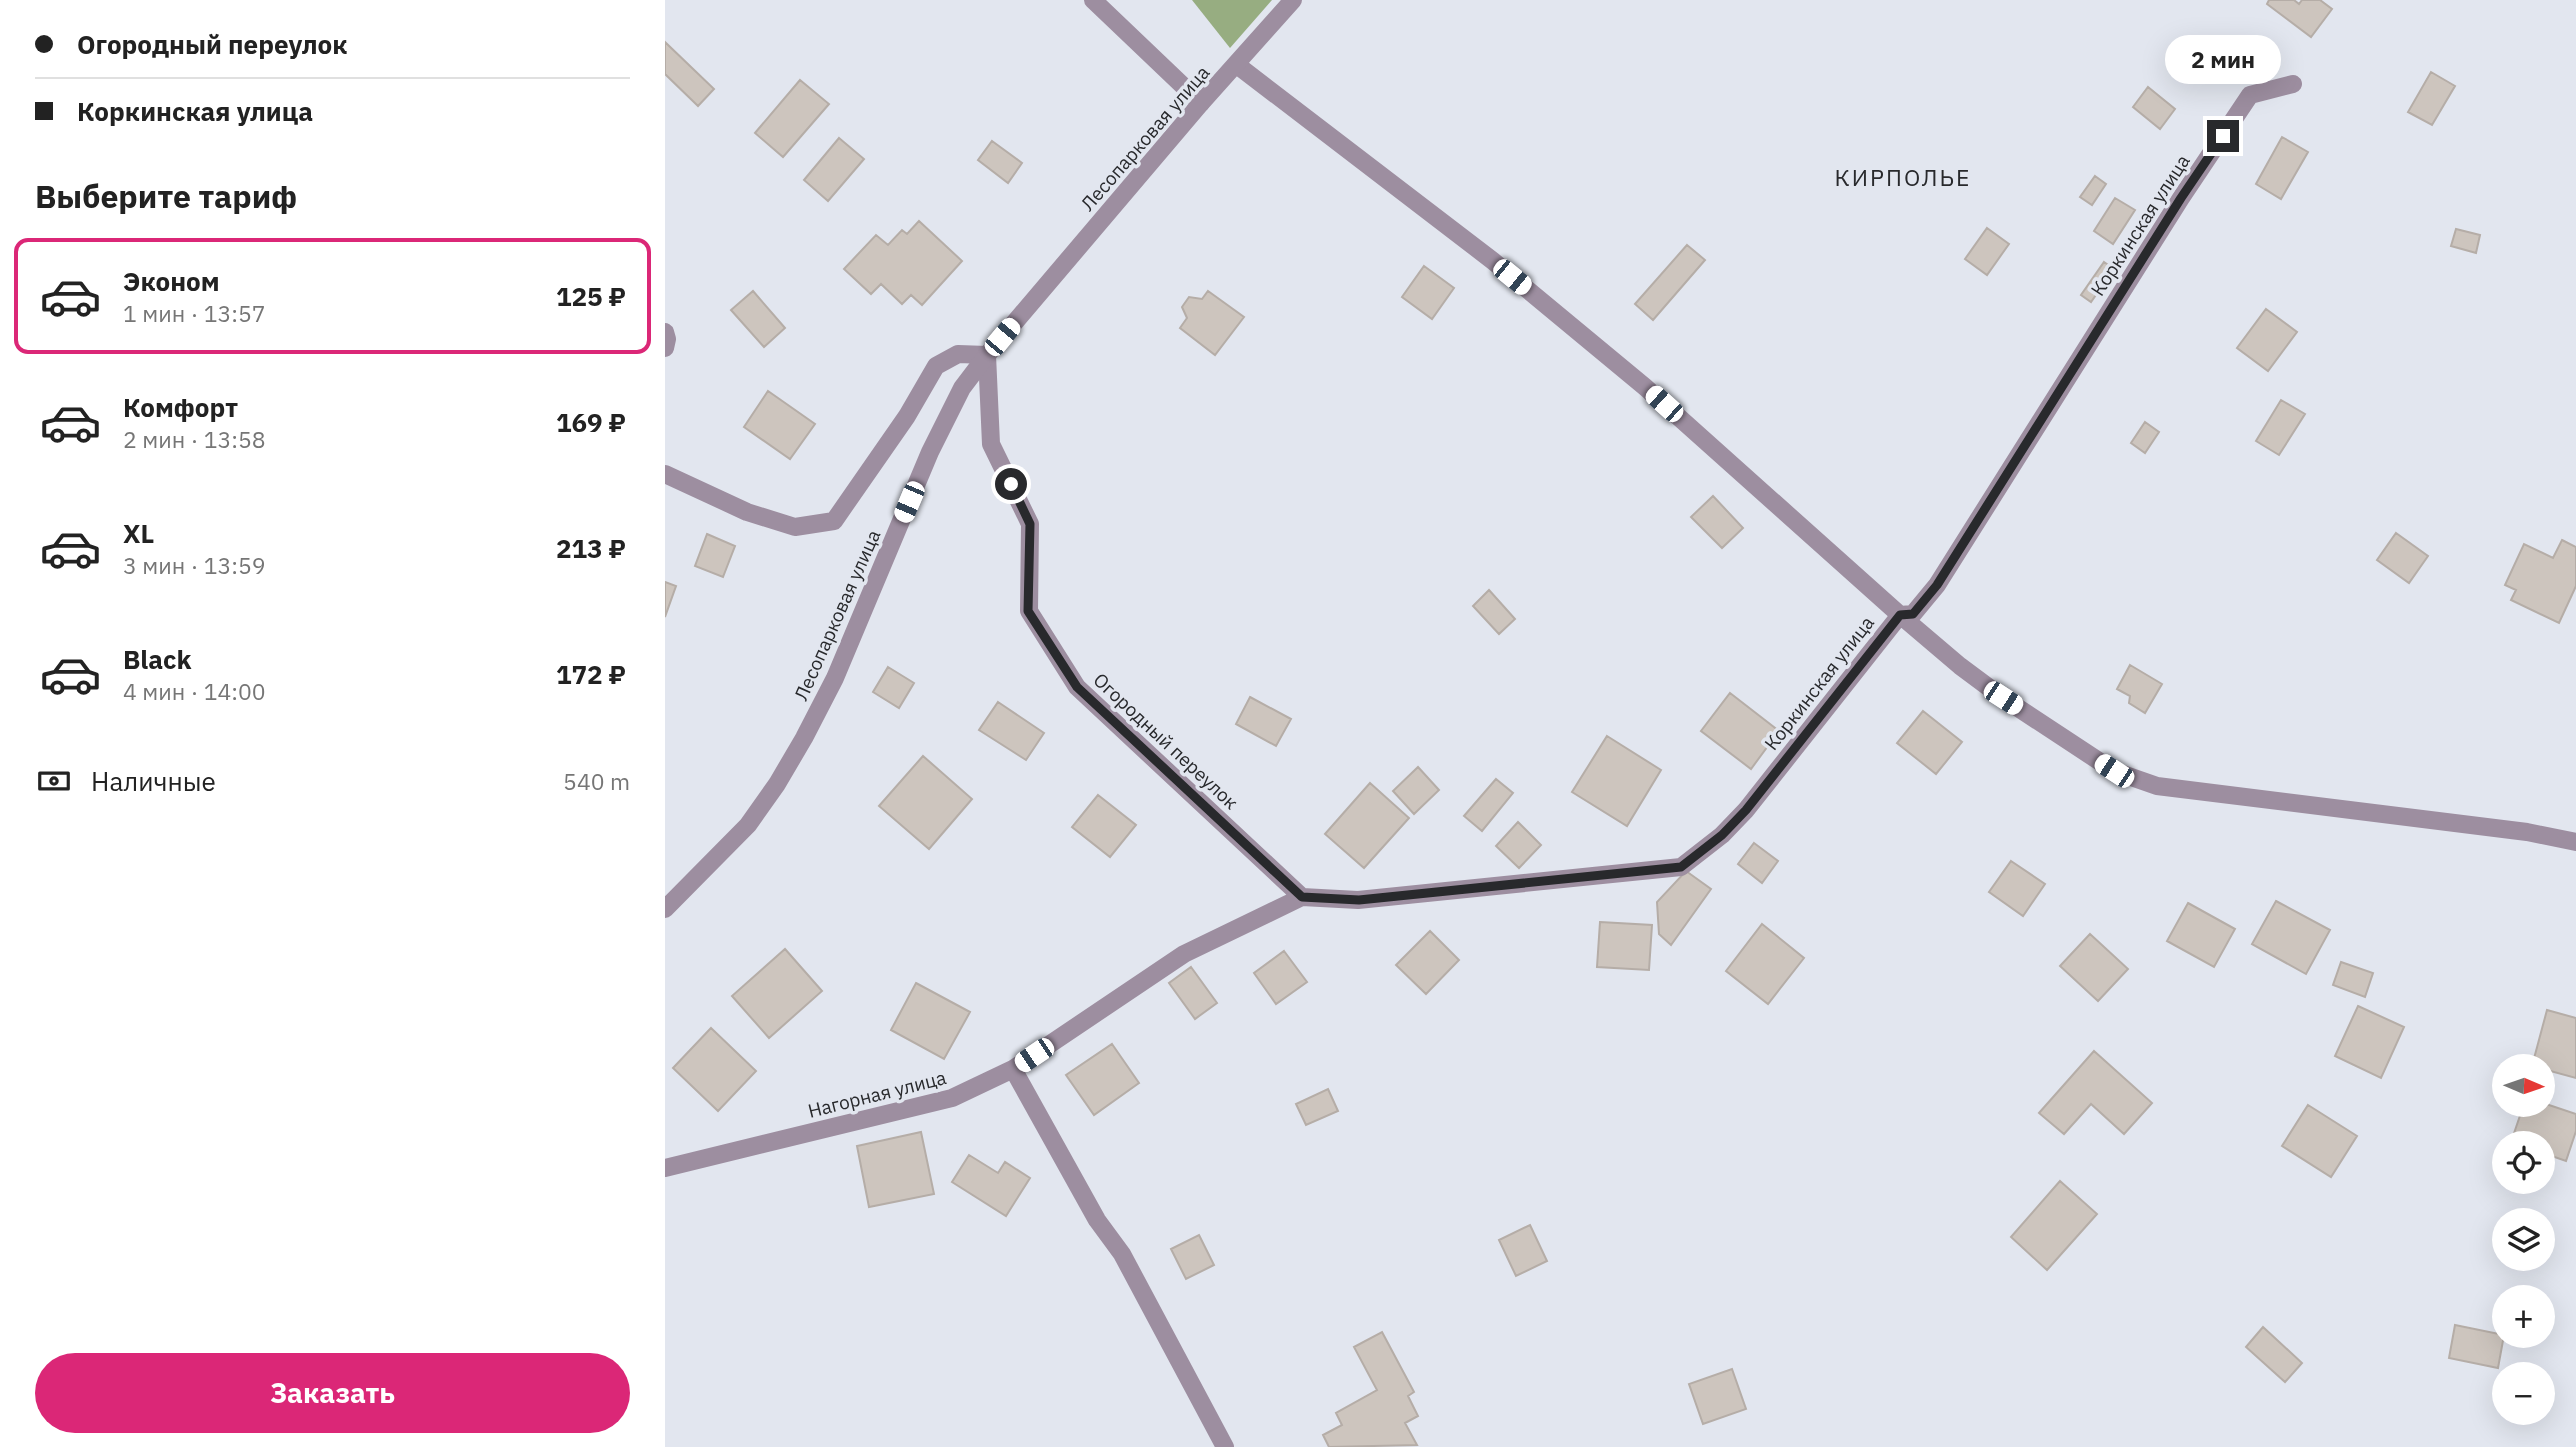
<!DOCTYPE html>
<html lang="ru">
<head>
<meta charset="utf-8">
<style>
	:root { --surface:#fff; --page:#f2f2f2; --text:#222; --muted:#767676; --line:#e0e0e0; --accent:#db2777 }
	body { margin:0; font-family:"IBM Plex Sans",sans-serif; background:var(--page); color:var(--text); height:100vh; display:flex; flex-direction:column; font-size:26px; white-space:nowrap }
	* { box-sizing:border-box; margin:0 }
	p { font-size:23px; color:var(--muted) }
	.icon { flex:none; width:38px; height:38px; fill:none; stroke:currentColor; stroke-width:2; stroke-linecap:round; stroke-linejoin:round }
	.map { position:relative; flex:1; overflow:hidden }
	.sheet { display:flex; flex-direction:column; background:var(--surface); width:665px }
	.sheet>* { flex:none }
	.guide { display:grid; align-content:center; height:154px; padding:0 35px; background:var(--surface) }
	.needle { width:46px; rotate:92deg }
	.fabs { position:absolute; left:1827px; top:1054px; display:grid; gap:14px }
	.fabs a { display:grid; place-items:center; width:63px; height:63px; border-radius:50%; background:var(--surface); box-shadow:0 7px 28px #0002; font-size:35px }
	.end { position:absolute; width:32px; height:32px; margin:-16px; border:9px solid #28292c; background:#fff; box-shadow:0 0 0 4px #fff }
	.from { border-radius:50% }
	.bubble { position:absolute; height:49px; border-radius:24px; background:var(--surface); box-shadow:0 7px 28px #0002; font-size:23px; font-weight:700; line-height:49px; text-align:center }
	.car { position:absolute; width:21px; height:42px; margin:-21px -10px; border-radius:9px; box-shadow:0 0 5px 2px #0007; background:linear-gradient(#fff 24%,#345 0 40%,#fff 0 76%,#345 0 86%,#fff 0) }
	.guide b { display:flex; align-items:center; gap:24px; height:66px; font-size:26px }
	.guide b+b { border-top:2px solid var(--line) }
	.guide i { width:18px; height:18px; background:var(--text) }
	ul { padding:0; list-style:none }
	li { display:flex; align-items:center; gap:21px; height:116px; margin:0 14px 10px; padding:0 21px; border:4px solid transparent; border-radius:14px }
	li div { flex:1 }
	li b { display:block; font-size:26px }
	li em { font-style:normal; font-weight:700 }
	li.on { border-color:var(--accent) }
	li>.icon { width:63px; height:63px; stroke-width:1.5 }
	h2 { padding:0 35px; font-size:32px; line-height:84px }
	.pay { display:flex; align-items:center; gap:18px; height:77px; padding:0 35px; font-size:26px }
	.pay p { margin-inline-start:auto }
	.action { display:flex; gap:14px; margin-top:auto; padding:14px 35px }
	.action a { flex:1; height:80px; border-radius:42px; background:var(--accent); color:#fff; font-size:28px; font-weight:700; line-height:80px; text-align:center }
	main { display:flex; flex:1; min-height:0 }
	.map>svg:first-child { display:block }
	.forest { fill:#97ad81 }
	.building { fill:#cdc5be; stroke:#b5ada7; stroke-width:2 }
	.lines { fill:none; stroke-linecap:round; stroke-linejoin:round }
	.minor { stroke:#9d8ea0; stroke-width:18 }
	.tertiary { stroke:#9d8ea0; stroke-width:18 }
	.route { stroke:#28292c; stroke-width:9 }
	.labels { text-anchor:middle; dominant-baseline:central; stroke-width:7; stroke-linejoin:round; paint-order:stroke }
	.street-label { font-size:19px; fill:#28292c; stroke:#e2e6ef }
	.quarter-label { font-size:23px; letter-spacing:2px; fill:#28292c; stroke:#e2e6ef }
</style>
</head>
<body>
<main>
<section class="sheet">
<div class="guide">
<b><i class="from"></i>Огородный переулок</b>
<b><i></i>Коркинская улица</b>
</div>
<h2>Выберите тариф</h2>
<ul>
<li class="on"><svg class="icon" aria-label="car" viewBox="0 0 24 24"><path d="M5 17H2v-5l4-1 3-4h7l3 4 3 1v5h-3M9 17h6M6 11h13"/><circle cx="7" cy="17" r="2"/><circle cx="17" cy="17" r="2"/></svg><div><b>Эконом</b><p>1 мин · 13:57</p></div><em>125 ₽</em></li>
<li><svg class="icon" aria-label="car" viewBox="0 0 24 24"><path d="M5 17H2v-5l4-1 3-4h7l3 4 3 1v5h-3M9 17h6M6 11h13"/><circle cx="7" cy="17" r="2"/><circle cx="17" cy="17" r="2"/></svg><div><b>Комфорт</b><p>2 мин · 13:58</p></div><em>169 ₽</em></li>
<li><svg class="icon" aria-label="car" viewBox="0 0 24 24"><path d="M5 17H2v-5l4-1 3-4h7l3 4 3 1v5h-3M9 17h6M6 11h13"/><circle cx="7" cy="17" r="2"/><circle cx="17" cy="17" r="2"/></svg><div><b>XL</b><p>3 мин · 13:59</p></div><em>213 ₽</em></li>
<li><svg class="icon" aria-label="car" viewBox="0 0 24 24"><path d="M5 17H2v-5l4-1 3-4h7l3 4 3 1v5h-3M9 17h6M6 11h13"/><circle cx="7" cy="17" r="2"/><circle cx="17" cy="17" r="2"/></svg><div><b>Black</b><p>4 мин · 14:00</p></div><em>172 ₽</em></li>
</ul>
<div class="pay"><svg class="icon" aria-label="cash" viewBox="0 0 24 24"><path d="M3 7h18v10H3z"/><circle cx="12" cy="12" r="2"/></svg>Наличные<p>540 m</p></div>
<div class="action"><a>Заказать</a></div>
</section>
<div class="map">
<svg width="1911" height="1447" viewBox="0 0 1911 1447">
	<rect width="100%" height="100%" fill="#e2e6ef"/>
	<path class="forest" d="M 527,0 L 607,0 L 565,48 Z"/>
	<path class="building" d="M 1604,0 L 1629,0 L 1634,4 L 1637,0 L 1655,0 L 1667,9 L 1646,37 L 1602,4 Z
		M 0,42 L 49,89 L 33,106 L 0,74 Z
		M 1766,72 L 1790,86 L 1767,125 L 1743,112 Z
		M 135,80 L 164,104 L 118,157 L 90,133 Z
		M 1483,87 L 1510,109 L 1495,129 L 1468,107 Z
		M 1617,137 L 1643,152 L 1616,199 L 1591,184 Z
		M 174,138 L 199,159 L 163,201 L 139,180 Z
		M 327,141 L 357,163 L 343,183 L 313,160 Z
		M 1430,176 L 1441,184 L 1427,205 L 1415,197 Z
		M 1450,198 L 1470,210 L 1448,244 L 1429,231 Z
		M 254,221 L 297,261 L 257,305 L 246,295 L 237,304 L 216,284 L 206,294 L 179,269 L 211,235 L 223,245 L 237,230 L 242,234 Z
		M 1322,228 L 1344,244 L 1322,275 L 1300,259 Z
		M 1791,229 L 1815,235 L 1811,253 L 1786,246 Z
		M 1022,245 L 1040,260 L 988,320 L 970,304 Z
		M 1439,262 L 1449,269 L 1426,302 L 1416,295 Z
		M 759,266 L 789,288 L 767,319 L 737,297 Z
		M 88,291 L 120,328 L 99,347 L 66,310 Z
		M 543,291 L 579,317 L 550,355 L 515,328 L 522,318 L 517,307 L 524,297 L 537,299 Z
		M 1601,309 L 1632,332 L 1603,371 L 1572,348 Z
		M 103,391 L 150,424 L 125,459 L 79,427 Z
		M 1616,400 L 1640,414 L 1614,455 L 1591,441 Z
		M 1480,422 L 1494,432 L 1480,453 L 1466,443 Z
		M 1048,496 L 1078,528 L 1057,548 L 1026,517 Z
		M 1731,533 L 1763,556 L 1744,583 L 1712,560 Z
		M 42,534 L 70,546 L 58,577 L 30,566 Z
		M 1897,540 L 1911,547 L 1911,586 L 1894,623 L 1846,600 L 1851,590 L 1840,585 L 1859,544 L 1888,558 Z
		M 0,582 L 11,586 L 0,617 Z
		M 824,590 L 850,619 L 834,634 L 808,606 Z
		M 1465,665 L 1497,684 L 1480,713 L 1464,703 L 1465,696 L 1452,689 Z
		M 223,667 L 249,683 L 234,708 L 208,692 Z
		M 1065,693 L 1114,731 L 1086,769 L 1036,731 Z
		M 585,697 L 626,719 L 611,746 L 571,724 Z
		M 333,702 L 379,733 L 361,760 L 314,730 Z
		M 1258,711 L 1297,742 L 1271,774 L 1232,743 Z
		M 942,736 L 996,770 L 962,826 L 907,792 Z
		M 258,756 L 307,799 L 264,849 L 214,806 Z
		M 753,767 L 774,790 L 749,814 L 728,791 Z
		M 831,779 L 848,793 L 817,831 L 799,816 Z
		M 705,783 L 744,818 L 699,868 L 660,834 Z
		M 433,795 L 471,825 L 445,857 L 407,827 Z
		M 853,822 L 876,845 L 854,868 L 831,846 Z
		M 1089,843 L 1113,861 L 1097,883 L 1073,864 Z
		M 1346,861 L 1380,884 L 1358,916 L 1324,892 Z
		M 1021,871 L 1046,889 L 1006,945 L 994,934 L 992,902 Z
		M 1611,901 L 1665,930 L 1641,974 L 1587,944 Z
		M 1523,903 L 1570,929 L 1549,967 L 1502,941 Z
		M 935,922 L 987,925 L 984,970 L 932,967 Z
		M 1097,924 L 1139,958 L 1103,1004 L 1061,971 Z
		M 765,931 L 794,960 L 761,994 L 731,965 Z
		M 1425,934 L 1463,969 L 1433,1001 L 1395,966 Z
		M 120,949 L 157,991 L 104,1038 L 67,996 Z
		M 619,951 L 642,982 L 611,1004 L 589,973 Z
		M 1676,962 L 1708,973 L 1700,997 L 1668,985 Z
		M 526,967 L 552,1003 L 530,1019 L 504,983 Z
		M 251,983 L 305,1012 L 279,1059 L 226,1030 Z
		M 1693,1006 L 1739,1027 L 1716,1078 L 1670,1056 Z
		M 1882,1010 L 1911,1018 L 1911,1078 L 1878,1069 L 1878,1066 L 1867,1066 Z
		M 46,1028 L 91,1071 L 53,1111 L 8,1068 Z
		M 447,1044 L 474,1083 L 429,1115 L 401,1075 Z
		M 1429,1051 L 1487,1103 L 1459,1134 L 1426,1104 L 1399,1134 L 1374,1113 Z
		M 663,1089 L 673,1111 L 641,1125 L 631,1104 Z
		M 1878,1103 L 1911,1114 L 1911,1131 L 1901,1161 L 1878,1153 L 1878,1143 L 1846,1142 L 1859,1104 Z
		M 1643,1105 L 1692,1136 L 1666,1177 L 1617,1146 Z
		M 256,1132 L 269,1194 L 204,1207 L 192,1146 Z
		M 304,1155 L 333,1173 L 340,1162 L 365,1178 L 341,1216 L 287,1182 Z
		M 1395,1181 L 1432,1214 L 1382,1270 L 1346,1237 Z
		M 865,1225 L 882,1261 L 851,1276 L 834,1240 Z
		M 534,1235 L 549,1265 L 521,1279 L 506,1249 Z
		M 1790,1325 L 1839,1335 L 1833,1368 L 1784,1358 Z
		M 1598,1327 L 1637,1363 L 1620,1382 L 1581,1347 Z
		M 717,1332 L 749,1392 L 743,1396 L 753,1416 L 740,1423 L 752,1445 L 664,1447 L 658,1435 L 677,1425 L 671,1413 L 712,1390 L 689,1347 Z
		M 1067,1369 L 1081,1409 L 1038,1424 L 1024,1384 Z"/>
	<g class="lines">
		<path class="minor" d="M 428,0 L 536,103
			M 572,65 L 828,261 L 980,387 L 1235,615 L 1295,666 L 1338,698 L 1449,771 L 1492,786 L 1862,832 L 1911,842
			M 0,332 L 2,339 L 0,348
			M 0,474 L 82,512 L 130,527 L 169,521 L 242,416 L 271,366 L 293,354 L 322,355 L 326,444 L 365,524 L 364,611 L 412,687 L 637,897
			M 348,1069 L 432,1220 L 457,1254 L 560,1447
			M 0,1168 L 287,1098 L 348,1069 L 519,954 L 637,897 L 693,900 L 1016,867 L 1057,835 L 1081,810 L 1235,615 L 1248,614 L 1272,585 L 1516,198 L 1585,95 L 1628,84"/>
		<path class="tertiary" d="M 0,909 L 83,825 L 112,784 L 139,738 L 170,678 L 265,452 L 297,388 L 322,355 L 536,103 L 628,0"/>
	</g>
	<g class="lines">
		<path class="route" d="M 346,484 L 365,524 L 363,611 L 412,687 L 637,897 L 694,900 L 1016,867 L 1057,835 L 1081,810 L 1235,615 L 1248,614 L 1272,585 L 1516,198 L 1558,136"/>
	</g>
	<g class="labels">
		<g class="street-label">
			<text transform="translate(480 138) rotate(-49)">Лесопарковая улица</text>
			<text transform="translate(1475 225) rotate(-57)">Коркинская улица</text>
			<text transform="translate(172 615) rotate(-66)">Лесопарковая улица</text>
			<text transform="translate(1154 683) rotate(-52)">Коркинская улица</text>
			<text transform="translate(501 741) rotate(43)">Огородный переулок</text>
			<text transform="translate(212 1094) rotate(-14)">Нагорная улица</text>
		</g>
		<g class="quarter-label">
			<text x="1238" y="177">КИРПОЛЬЕ</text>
		</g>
	</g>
</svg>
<div class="fabs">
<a><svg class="needle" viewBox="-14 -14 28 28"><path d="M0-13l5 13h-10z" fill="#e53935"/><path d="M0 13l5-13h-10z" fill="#767676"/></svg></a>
<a><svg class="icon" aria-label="locate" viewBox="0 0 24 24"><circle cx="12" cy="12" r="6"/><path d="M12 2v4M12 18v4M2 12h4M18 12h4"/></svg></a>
<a><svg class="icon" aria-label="layers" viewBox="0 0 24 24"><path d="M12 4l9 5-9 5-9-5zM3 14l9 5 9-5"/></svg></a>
<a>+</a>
<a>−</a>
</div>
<i class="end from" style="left:346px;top:484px"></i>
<i class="end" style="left:1558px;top:136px"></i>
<div class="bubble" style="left:1500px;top:35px;width:116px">2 мин</div>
<i class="car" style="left:847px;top:277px;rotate:129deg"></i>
<i class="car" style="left:337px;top:337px;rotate:40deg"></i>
<i class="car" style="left:999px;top:404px;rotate:312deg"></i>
<i class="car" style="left:244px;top:502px;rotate:203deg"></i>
<i class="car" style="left:1338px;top:698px;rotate:123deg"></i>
<i class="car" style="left:1449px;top:771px;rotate:303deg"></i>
<i class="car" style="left:369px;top:1055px;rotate:236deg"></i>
</div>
</main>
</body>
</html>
